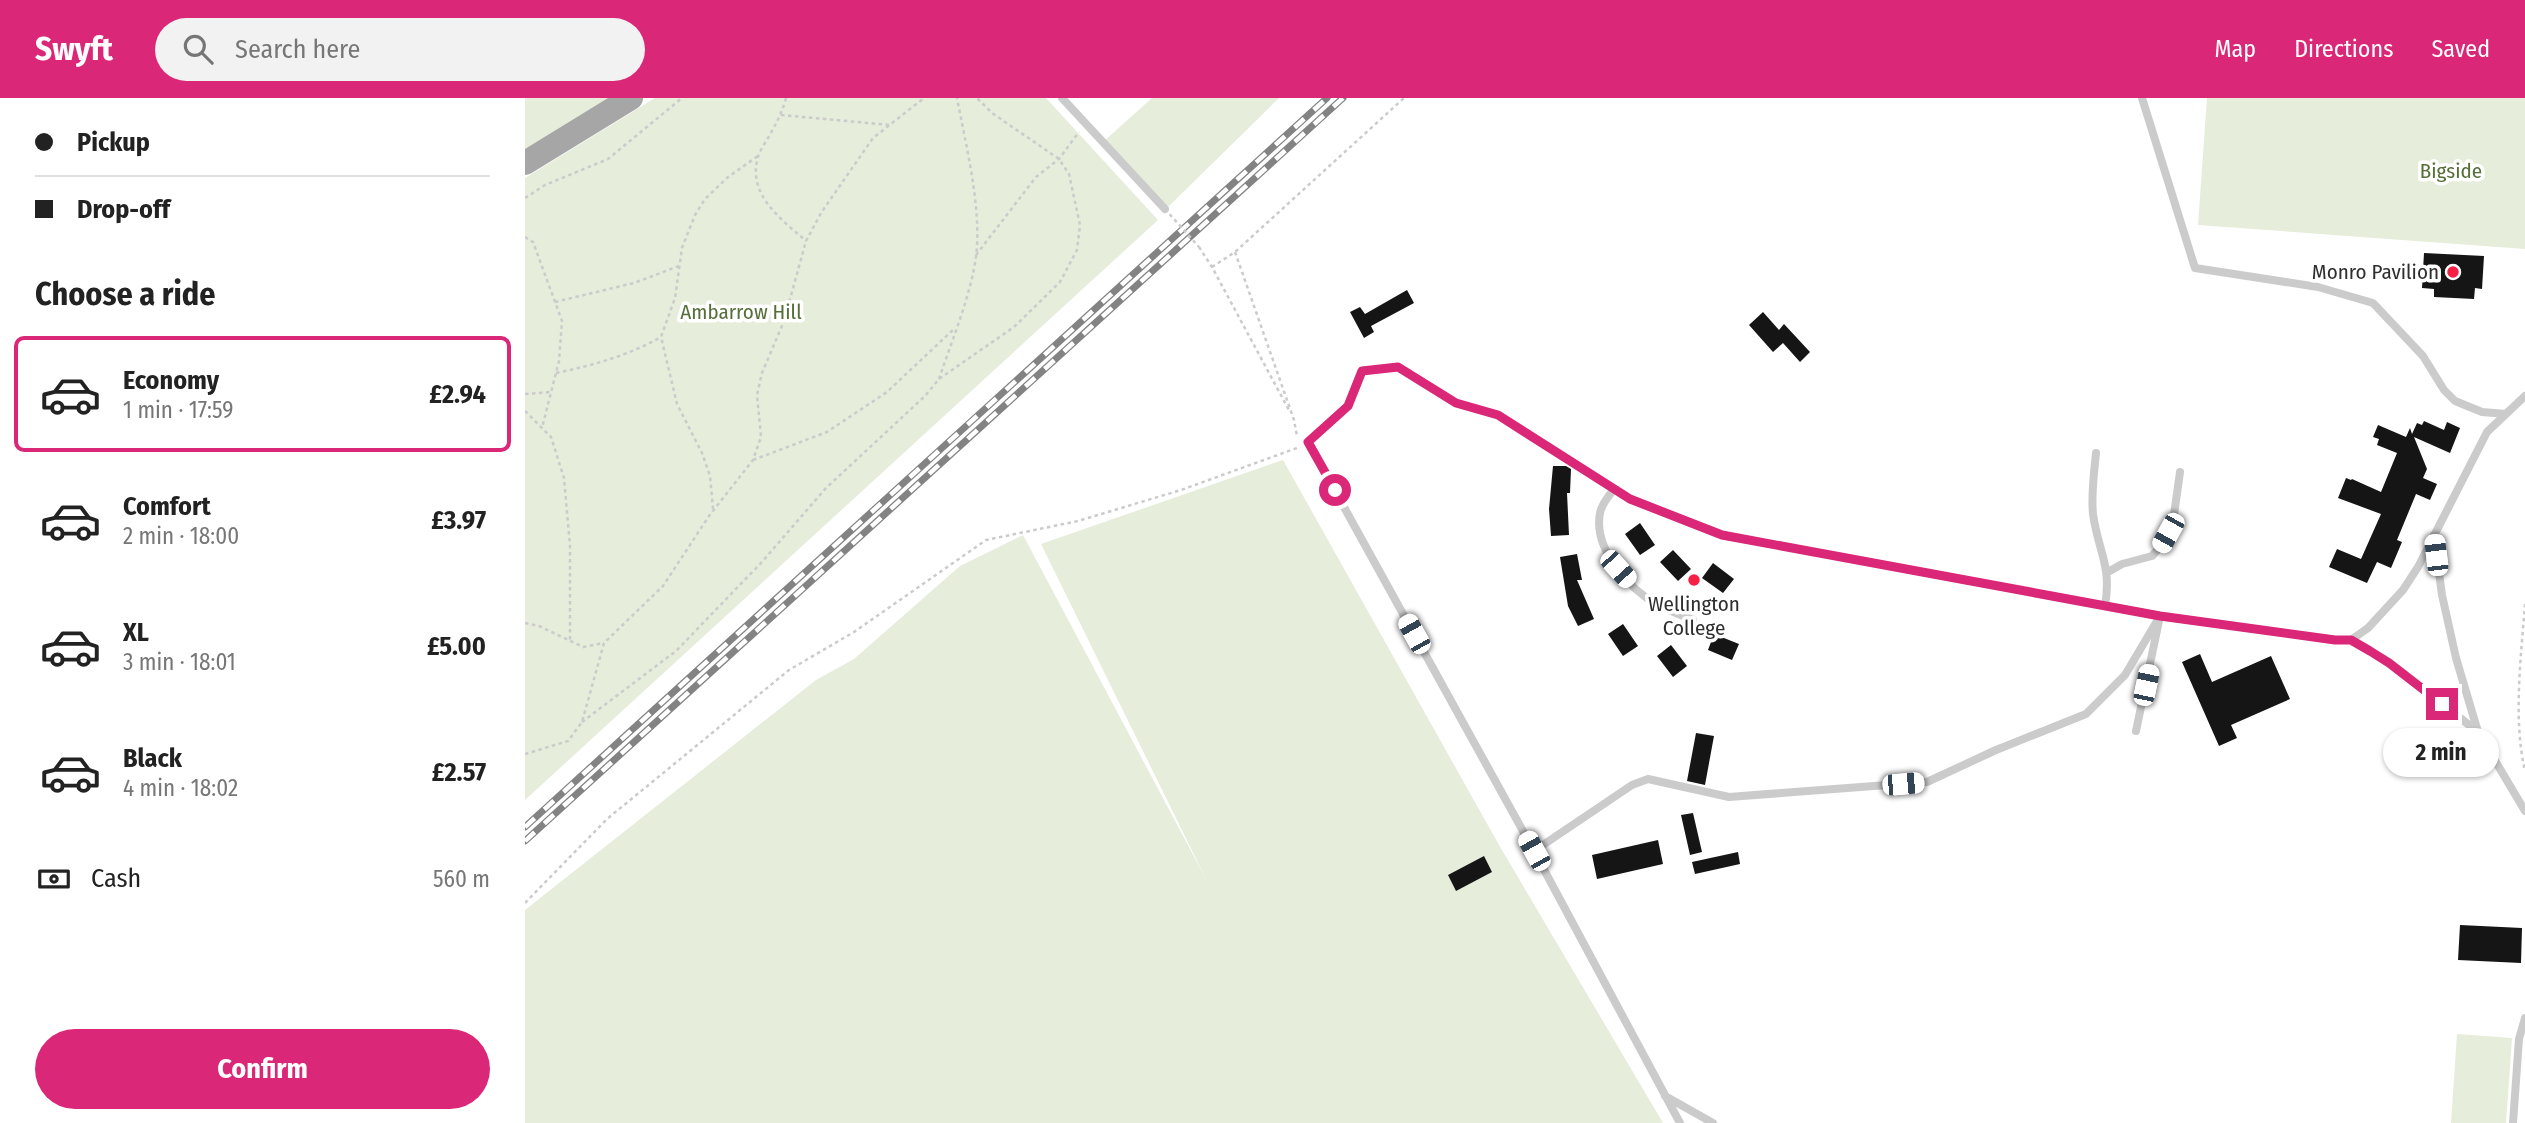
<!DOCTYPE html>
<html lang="en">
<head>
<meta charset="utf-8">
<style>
	:root { --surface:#fff; --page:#f2f2f2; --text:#222; --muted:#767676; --line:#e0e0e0; --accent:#db2777 }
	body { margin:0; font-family:"Fira Sans Condensed",sans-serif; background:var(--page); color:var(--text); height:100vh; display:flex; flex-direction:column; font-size:26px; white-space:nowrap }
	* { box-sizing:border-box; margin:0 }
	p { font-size:23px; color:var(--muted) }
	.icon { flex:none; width:38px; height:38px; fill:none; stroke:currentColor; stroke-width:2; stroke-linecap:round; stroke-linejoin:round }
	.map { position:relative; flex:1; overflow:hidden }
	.details { display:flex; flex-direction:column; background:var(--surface); width:525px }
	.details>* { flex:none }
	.banner { display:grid; align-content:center; height:154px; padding:0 35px; background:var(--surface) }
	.end { position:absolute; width:32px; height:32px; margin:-16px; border:9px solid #db2777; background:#fff; box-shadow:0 0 0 4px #fff }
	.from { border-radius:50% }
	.bubble { position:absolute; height:49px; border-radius:24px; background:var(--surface); box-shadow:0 2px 5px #0004; font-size:23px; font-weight:700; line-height:49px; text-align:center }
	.car { position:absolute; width:21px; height:42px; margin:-21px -10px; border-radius:9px; box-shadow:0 0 5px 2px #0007; background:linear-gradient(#fff 24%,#345 0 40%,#fff 0 76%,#345 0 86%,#fff 0) }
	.banner b { display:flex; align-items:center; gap:24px; height:66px; font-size:26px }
	.banner b+b { border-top:2px solid var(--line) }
	.banner i { width:18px; height:18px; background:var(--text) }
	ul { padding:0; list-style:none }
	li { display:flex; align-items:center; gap:21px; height:116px; margin:0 14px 10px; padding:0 21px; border:4px solid transparent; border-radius:10px }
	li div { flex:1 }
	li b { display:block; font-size:26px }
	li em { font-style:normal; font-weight:700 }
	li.active { border-color:var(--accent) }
	li>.icon { width:63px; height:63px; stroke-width:1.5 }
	h2 { padding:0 35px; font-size:32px; line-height:84px }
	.pay { display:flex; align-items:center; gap:18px; height:77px; padding:0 35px; font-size:26px }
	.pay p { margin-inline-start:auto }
	.primary-button { display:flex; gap:14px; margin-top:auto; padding:14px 35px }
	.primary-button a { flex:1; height:80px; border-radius:42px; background:var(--accent); color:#fff; font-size:28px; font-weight:700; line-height:80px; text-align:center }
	header { display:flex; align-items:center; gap:42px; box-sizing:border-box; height:98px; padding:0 35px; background:var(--accent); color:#fff }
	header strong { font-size:33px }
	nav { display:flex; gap:38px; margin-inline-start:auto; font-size:24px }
	.search { width:490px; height:63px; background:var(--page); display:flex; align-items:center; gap:18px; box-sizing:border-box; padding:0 24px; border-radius:38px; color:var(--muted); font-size:26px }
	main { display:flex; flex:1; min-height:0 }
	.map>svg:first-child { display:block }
	.green { fill:#e6edda }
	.building { fill:#151515 }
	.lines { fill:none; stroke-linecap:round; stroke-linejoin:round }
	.path { stroke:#cbcbcb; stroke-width:2.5; stroke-dasharray:3.5 3.5; stroke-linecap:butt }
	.service { stroke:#cbcbcb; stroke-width:8 }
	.primary { stroke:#a6a6a6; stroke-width:24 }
	.rail-casing { stroke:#838383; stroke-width:7 }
	.rail { stroke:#fff; stroke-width:4.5; stroke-dasharray:13; stroke-linecap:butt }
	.path-bridge { stroke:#cbcbcb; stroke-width:2.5; stroke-dasharray:3.5 3.5; stroke-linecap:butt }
	.route { stroke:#db2777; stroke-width:9 }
	.poi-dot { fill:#f52044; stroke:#fff; stroke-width:2.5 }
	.labels { text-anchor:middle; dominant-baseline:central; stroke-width:7; stroke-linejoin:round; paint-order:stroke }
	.park-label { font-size:21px; fill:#566e37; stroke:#fff }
	.poi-label { font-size:21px; fill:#2e2e2e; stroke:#fff; text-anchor:end }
</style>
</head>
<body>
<header>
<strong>Swyft</strong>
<div class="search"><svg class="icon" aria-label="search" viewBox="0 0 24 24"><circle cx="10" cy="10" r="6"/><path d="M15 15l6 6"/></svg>Search here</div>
<nav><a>Map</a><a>Directions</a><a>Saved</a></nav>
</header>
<main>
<section class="details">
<div class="banner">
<b><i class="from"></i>Pickup</b>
<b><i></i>Drop-off</b>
</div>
<h2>Choose a ride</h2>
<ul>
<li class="active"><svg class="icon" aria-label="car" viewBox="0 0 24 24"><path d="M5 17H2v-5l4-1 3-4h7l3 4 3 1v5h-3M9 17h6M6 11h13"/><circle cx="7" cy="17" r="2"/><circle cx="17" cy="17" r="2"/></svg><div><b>Economy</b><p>1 min · 17:59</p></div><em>£2.94</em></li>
<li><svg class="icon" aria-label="car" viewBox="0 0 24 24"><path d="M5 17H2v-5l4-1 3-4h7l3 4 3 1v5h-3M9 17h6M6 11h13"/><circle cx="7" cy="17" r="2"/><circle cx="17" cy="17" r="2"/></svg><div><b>Comfort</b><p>2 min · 18:00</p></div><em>£3.97</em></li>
<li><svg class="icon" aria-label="car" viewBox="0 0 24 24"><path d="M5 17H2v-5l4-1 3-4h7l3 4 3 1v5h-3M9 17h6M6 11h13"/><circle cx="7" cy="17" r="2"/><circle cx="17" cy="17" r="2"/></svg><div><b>XL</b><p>3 min · 18:01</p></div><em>£5.00</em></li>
<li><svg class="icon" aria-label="car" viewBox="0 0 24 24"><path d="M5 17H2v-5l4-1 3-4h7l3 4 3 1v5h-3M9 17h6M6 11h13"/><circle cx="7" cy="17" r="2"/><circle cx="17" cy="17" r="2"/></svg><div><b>Black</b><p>4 min · 18:02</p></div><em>£2.57</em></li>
</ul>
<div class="pay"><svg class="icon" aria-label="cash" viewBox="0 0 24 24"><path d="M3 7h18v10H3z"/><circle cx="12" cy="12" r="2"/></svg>Cash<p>560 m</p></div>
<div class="primary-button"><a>Confirm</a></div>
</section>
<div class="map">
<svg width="2000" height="1025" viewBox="0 0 2000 1025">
	<rect width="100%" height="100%" fill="#fff"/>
	<path class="green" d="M 0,0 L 106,0 L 0,65 Z
		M 130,0 L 521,0 L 633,122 L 0,702 L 0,80 Z
		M 627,0 L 754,0 L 642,110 L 578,44 Z
		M 1682,0 L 2000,0 L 2000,151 L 1673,127 Z
		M 758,362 L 974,747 L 1138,1025 L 0,1025 L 0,812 L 291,582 L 329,561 L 435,468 L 498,437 L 681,781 L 516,446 Z
		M 1932,936 L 1987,940 L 1981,1025 L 1926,1025 Z"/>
	<path class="building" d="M 1899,155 L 1959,158 L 1957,191 L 1950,190 L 1949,201 L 1909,199 L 1909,191 L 1897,190 Z
		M 882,192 L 889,205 L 846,228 L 849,234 L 839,240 L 825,214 L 835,209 L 840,216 Z
		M 1238,214 L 1254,232 L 1259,226 L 1285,254 L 1275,264 L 1258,245 L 1248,254 L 1224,227 Z
		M 1899,323 L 1919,332 L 1922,324 L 1935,330 L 1925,355 L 1889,339 L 1902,371 L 1898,380 L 1912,386 L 1905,402 L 1891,396 L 1872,442 L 1877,444 L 1866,470 L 1852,464 L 1842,485 L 1804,469 L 1812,451 L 1836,461 L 1856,416 L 1813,400 L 1821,380 L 1826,382 L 1827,381 L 1856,394 L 1872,355 L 1852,347 L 1854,341 L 1848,339 L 1853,327 L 1881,339 L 1885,330 L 1887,336 L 1892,325 L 1897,327 Z
		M 1028,368 L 1041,368 L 1046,371 L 1045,395 L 1042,395 L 1044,437 L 1026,438 L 1024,411 Z
		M 1115,425 L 1130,447 L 1115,457 L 1100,436 Z
		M 1148,452 L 1166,471 L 1153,483 L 1135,464 Z
		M 1052,456 L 1057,482 L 1052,482 L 1069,521 L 1053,528 L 1043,508 L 1035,459 Z
		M 1188,465 L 1209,481 L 1198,495 L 1177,480 Z
		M 1098,526 L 1113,548 L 1098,558 L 1083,536 Z
		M 1189,536 L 1214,546 L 1207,562 L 1183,552 Z
		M 1146,547 L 1162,568 L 1148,579 L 1132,558 Z
		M 1675,556 L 1687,584 L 1746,558 L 1765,601 L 1706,627 L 1712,640 L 1694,648 L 1657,564 Z
		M 1171,635 L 1189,638 L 1180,687 L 1162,683 Z
		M 1168,715 L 1177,754 L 1165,757 L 1156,717 Z
		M 1133,742 L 1138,766 L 1072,781 L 1067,757 Z
		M 1213,754 L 1215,766 L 1170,776 L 1167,764 Z
		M 959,758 L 967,774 L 931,793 L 923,777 Z
		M 1935,827 L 1997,830 L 1996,865 L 1933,862 Z"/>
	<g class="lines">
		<path class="path" d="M 261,0 C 257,15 251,26 243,40 C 240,45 235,52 233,59 C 222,97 256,121 281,143
			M 256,17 L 365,27
			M 0,100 L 20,87 L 83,61 L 157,0
			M 0,139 L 8,144 L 37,223 L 34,263 L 17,330
			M 674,149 L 687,169 L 765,314
			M 710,154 L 769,322 L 772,338
			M 451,157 L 511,79 L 534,61 L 554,34
			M 687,169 L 710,154 L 879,0
			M 30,204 L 109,185 L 154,168
			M 31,275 C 69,267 102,258 136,239
			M 414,281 C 427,242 445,200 451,159 C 457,110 441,48 432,0
			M 0,296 L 26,294
			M 0,313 L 26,339 L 39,380 L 45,448 L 45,542
			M 228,362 L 302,334 L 362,294 L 430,230
			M 188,411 L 185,378 L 177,355 L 152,306 L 136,239 L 150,200 L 157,150 L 170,117 L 180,101 L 203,79 L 233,58
			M 2000,506 C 1996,559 1988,622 2000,673
			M 0,525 L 14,528 L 58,549 L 79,545
			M 57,624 L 151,553 L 236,465 L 301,390 L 400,298 L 414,281 L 489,229 L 535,184 L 552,152 L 555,127 L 544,76 L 534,61 L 467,15 L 452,0
			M 0,656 L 43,643 L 57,624 L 79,545 L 138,488 L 184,418 L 228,362 L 236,339 L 232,297 L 237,275 L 259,223 L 281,143 L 296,115 L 348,40 L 399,0
			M 0,805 L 82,721 L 264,572 L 329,534 L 461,442 L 553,423 L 656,392 L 772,350"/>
		<path class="service" d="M 537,0 L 640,111
			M 1617,0 L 1670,170 L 1793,189 L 1848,205 L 1898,258 L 1919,292 L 1930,303 L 1957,314 L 1981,316
			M 1571,355 C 1569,375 1566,396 1568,416 C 1573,453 1587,467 1580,508
			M 1089,391 C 1084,398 1077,405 1075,415 C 1068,451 1104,491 1133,507 C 1144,513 1157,517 1168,522
			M 1909,437 L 1917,497 L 1931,560 L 1953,634 L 2000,713
			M 1583,474 L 1597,466 L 1627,458 L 1634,450 L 1648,424 L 1655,374
			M 1826,542 L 1864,564 L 1953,634
			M 1009,753 L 1107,687 L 1123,681 L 1204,699 L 1402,684 L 1471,652 L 1561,616 L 1600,577 L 1635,518 L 1611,633
			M 1140,998 L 1188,1025
			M 1155,1025 L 1009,753 L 783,344 L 823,308 L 837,273 L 873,269 L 931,305 L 973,317 L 1105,401 L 1197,437 L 1635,518 L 1810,542 L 1826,542 L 1843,530 L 1878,492 L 1893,469 L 1962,334 L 2000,298
			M 1988,1025 L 1994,941 L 2000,920"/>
		<path class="primary" d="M 0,65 L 106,0"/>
		<g class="rail-casing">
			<path id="rail" d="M 0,729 L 802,0
				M 0,743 L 818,0"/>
		</g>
		<use href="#rail" class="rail"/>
		<path class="path-bridge" d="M 640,111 L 674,149"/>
	</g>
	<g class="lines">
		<path class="route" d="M 810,392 L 783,344 L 823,308 L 837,273 L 873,269 L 931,305 L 973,317 L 1105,401 L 1197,437 L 1635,518 L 1810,542 L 1826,542 L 1845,553 L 1864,565 L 1917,606"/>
	</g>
	<g class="poi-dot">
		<circle cx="1928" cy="174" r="7"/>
		<circle cx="1169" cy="482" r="7"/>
	</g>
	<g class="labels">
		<g class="park-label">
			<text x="1926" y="73">Bigside</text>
			<text x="216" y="214">Ambarrow Hill</text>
		</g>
		<g class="poi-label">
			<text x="1914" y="174">Monro Pavilion</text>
			<text x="1169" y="506" text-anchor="middle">Wellington<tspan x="1169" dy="24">College</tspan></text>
		</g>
	</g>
</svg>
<i class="end from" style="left:810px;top:392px"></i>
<i class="end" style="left:1917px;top:606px"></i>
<div class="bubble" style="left:1858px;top:630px;width:116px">2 min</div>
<i class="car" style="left:1643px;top:435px;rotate:209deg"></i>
<i class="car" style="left:1911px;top:457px;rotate:353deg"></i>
<i class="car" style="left:1093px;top:471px;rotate:138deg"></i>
<i class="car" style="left:889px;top:536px;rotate:331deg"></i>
<i class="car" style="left:1621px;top:587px;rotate:12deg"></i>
<i class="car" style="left:1378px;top:686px;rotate:85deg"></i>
<i class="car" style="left:1009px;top:753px;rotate:331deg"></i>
</div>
</main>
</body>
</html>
